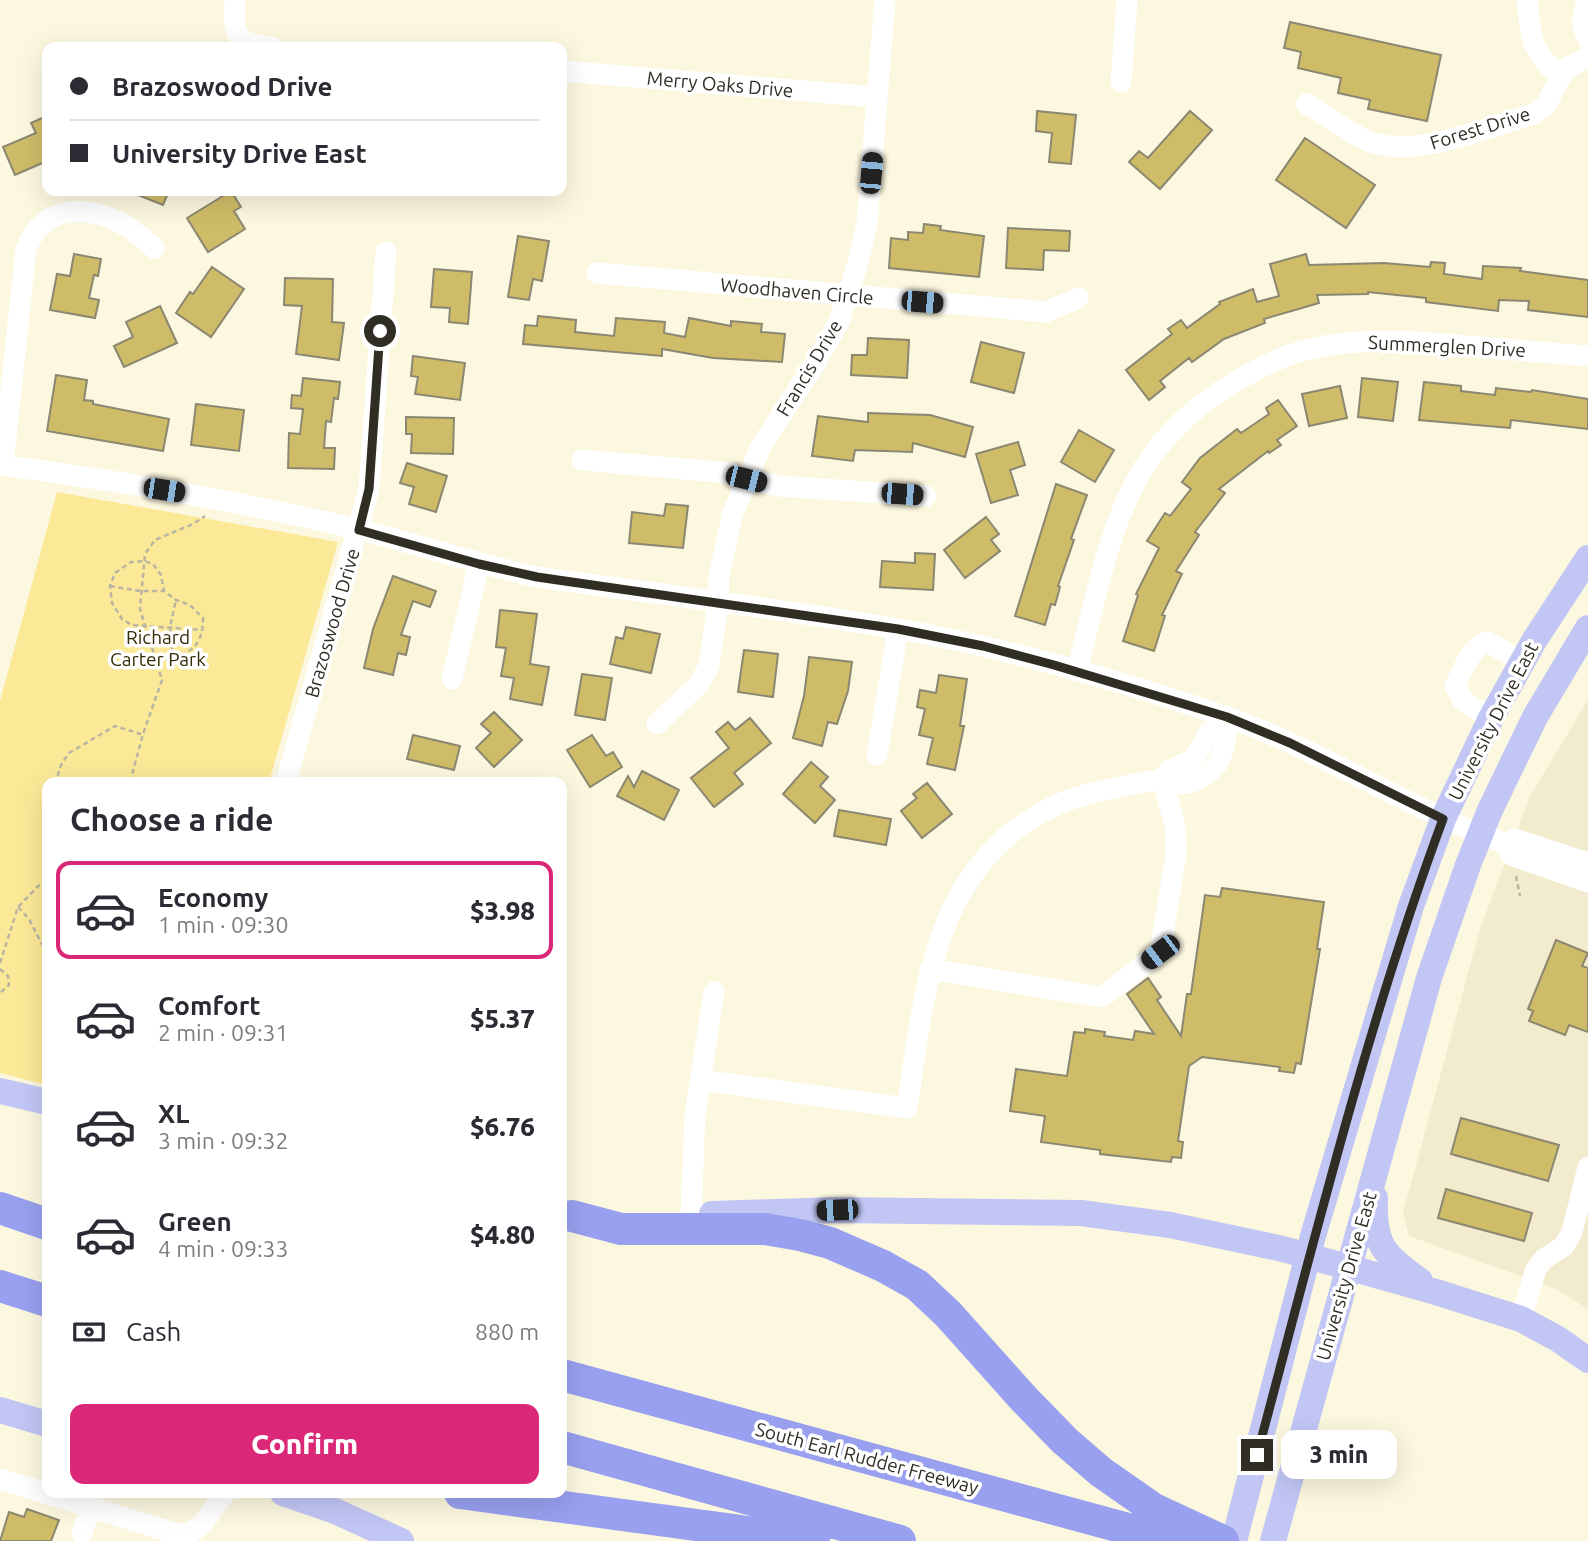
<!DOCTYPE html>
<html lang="en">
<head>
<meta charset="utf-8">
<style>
	:root { --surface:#fff; --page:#f2f2f3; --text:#2b2b33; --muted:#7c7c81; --line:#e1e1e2; --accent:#db2777 }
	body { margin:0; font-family:Ubuntu,sans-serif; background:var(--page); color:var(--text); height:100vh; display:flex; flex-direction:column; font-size:26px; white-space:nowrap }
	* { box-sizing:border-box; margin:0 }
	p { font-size:23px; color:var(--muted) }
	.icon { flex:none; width:38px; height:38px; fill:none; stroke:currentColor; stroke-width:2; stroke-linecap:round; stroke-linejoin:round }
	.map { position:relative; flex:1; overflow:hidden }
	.drawer { position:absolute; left:42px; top:777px; width:525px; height:721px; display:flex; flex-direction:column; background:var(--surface); border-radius:14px; box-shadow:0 7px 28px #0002 }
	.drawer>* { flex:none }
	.banner { position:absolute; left:42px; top:42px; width:525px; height:154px; border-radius:14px; box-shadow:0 7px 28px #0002; display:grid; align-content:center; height:154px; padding:0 28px; background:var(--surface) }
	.end { position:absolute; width:32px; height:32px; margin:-16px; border:9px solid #2f2d24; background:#fff; box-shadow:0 0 0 4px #fff }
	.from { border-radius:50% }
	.bubble { position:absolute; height:49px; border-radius:14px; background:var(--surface); box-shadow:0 7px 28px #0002; font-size:23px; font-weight:800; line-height:49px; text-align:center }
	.car { position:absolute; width:21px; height:42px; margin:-21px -10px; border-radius:9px; box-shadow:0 0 5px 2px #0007; background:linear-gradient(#222 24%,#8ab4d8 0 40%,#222 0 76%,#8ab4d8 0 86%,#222 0) }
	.banner b { display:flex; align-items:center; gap:24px; height:66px; font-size:26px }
	.banner b+b { border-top:2px solid var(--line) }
	.banner i { width:18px; height:18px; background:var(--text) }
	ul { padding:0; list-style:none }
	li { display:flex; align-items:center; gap:21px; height:98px; margin:0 14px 10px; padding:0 14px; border:4px solid transparent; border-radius:14px }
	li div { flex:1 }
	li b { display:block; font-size:26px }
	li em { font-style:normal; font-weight:800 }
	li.active { border-color:var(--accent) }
	li>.icon { width:63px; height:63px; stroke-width:1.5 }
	h2 { padding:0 28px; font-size:32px; line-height:84px }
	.pay { display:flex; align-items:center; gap:18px; height:77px; padding:0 28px; font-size:26px }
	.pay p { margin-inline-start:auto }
	.cta { display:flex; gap:14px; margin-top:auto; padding:14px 28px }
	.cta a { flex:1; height:80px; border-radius:14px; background:var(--accent); color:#fff; font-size:28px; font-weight:800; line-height:80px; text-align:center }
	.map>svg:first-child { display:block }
	.built { fill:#f2ebcd }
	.green { fill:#fce997 }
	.building { fill:#cfbc68; stroke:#8b8771; stroke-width:2 }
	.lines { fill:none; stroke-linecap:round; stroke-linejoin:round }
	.path { stroke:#b9b5a2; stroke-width:2.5; stroke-dasharray:5 3.5; stroke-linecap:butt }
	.minor { stroke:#fff; stroke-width:21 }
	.major { stroke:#c1c6f5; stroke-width:26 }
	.highway { stroke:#98a0ef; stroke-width:32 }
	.route { stroke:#2f2d24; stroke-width:9 }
	.labels { text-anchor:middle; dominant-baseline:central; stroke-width:7; stroke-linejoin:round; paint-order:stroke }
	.street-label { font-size:19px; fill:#2f2d24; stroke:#fff }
	.park-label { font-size:19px; fill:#342c06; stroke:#fff }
</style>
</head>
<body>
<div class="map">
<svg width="1588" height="1541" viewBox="0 0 1588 1541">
	<rect width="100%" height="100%" fill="#fcf7df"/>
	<path class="built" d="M 1588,700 L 1588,1309 L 1554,1288 L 1409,1236 L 1403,1213 L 1480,929 L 1530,796 Z"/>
	<path class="green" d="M 57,492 L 338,542 L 269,782 L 47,782 L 47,1085 L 0,1073 L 0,701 Z"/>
	<path class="building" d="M 1290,22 L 1441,55 L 1427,121 L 1368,109 L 1370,100 L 1338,93 L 1341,78 L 1298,68 L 1301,52 L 1284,48 Z
		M 1037,111 L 1076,115 L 1071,164 L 1049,162 L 1052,133 L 1036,131 Z
		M 1190,111 L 1212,130 L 1160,189 L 1129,162 L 1139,151 L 1148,158 Z
		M 44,117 L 47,124 L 47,161 L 15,175 L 3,147 L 36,133 L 31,123 Z
		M 1305,138 L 1375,185 L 1346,228 L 1276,180 Z
		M 128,191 L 169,191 L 163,205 Z
		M 231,191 L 241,207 L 234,211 L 245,229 L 208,252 L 187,218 Z
		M 924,224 L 941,226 L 940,230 L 984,236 L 979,277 L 889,268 L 891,238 L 908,240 L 908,232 L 923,233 Z
		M 1008,228 L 1070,231 L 1069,251 L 1044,250 L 1043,270 L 1006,268 Z
		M 518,236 L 549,241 L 542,281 L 533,279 L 529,300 L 508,297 Z
		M 74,254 L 101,259 L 98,276 L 94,275 L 89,298 L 99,300 L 95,318 L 50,310 L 57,274 L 70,276 Z
		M 1306,254 L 1309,265 L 1384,263 L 1430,267 L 1431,262 L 1445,263 L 1444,274 L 1482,279 L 1483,266 L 1521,268 L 1520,271 L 1588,280 L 1588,317 L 1528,310 L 1529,301 L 1499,300 L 1498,311 L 1426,302 L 1426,298 L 1368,292 L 1368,294 L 1317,295 L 1319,303 L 1264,319 L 1265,323 L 1224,339 L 1192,362 L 1189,358 L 1160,381 L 1165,387 L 1149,400 L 1126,370 L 1172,334 L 1168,329 L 1181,320 L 1187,328 L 1220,304 L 1219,302 L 1253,289 L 1257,302 L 1279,296 L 1270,264 Z
		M 212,267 L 244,289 L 211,337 L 176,313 L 190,292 L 193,294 Z
		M 434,269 L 472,272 L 468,324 L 449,322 L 450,308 L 431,307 Z
		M 285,278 L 333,279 L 332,322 L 344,323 L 339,360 L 296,354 L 302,306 L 284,305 Z
		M 160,306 L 177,343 L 124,367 L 114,346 L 133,337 L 126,322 Z
		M 538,316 L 576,320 L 575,332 L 614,336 L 616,318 L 665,322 L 664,333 L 685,337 L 689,318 L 731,326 L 731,321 L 762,324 L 761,332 L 785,334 L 782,362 L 713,358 L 662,349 L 662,356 L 523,344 L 525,325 L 537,326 Z
		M 868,338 L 909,340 L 907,378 L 851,375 L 852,355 L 867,355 Z
		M 981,342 L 1024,353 L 1014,393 L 971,382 Z
		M 413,356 L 465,363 L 460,400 L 415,394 L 418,377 L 411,376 Z
		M 56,375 L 87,380 L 84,400 L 93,401 L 93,404 L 169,419 L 163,451 L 47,431 Z
		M 303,378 L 340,382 L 338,399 L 334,398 L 331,422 L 326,421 L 324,448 L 335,448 L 334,469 L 288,468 L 289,433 L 300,434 L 303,409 L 291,408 L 292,395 L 301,396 Z
		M 1362,378 L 1398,382 L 1393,421 L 1358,417 Z
		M 1424,382 L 1461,386 L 1461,391 L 1495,395 L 1496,388 L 1531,392 L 1532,390 L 1588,399 L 1588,429 L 1511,420 L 1510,428 L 1419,420 Z
		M 1340,386 L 1347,418 L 1309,426 L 1302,394 Z
		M 1278,400 L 1297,426 L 1277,440 L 1281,445 L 1269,453 L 1268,451 L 1219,489 L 1225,493 L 1195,532 L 1199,535 L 1176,571 L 1182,574 L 1162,615 L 1165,616 L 1154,651 L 1123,641 L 1138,595 L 1136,594 L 1159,548 L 1147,541 L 1165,513 L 1170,516 L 1191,489 L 1182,482 L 1200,458 L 1237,429 L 1241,433 L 1269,414 L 1266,408 Z
		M 196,404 L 244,410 L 239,451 L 191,445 Z
		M 868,413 L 930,415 L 973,427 L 965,457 L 913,443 L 912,452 L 855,450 L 853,461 L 812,456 L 818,416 L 868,422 Z
		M 406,417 L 454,418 L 453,454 L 411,453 L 412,434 L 406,434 Z
		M 1079,430 L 1114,450 L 1095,482 L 1061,462 Z
		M 1018,442 L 1025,465 L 1010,470 L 1018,495 L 991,503 L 976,454 Z
		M 407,463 L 447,476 L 436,512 L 409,504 L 414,487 L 400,483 Z
		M 1056,484 L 1087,495 L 1071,539 L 1074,540 L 1058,586 L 1060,587 L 1055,605 L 1051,604 L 1045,625 L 1015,616 Z
		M 666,504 L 688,506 L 683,548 L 629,543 L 632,512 L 664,516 Z
		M 986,517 L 999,534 L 991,540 L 1000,551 L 965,578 L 944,550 Z
		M 915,553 L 935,554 L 933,590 L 880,587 L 882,561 L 915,563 Z
		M 393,576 L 436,591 L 430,607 L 413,601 L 401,635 L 410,637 L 406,655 L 398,653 L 393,675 L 364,668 L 373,629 Z
		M 500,610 L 537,614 L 530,664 L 549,667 L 542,705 L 510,699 L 514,678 L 501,676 L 506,648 L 496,647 Z
		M 626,627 L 660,634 L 651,673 L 610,664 L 616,637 L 623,639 Z
		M 744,650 L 778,654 L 773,697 L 738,692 Z
		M 809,657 L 852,662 L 848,691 L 837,724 L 828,722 L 822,746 L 793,738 L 804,696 Z
		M 582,674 L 612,678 L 605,720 L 575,715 Z
		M 939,675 L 967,679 L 960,726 L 964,726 L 955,770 L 927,764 L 933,738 L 919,735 L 925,709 L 917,707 L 920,690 L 936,693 Z
		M 494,712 L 522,740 L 494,767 L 476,748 L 491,733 L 481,724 Z
		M 750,718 L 771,743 L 734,773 L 743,784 L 714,807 L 691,778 L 729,748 L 716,732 L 728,722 L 735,730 Z
		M 413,735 L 460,746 L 454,770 L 407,759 Z
		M 592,735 L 606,756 L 613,752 L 622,767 L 590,787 L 567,750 Z
		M 811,762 L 828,777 L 820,786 L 835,800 L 815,823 L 783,794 Z
		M 642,771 L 679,790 L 664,820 L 617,796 L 628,776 L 634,787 Z
		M 927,783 L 952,814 L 922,838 L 901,811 L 917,798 L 913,794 Z
		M 839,810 L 891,819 L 886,845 L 834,836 Z
		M 1222,888 L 1324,902 L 1317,949 L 1320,949 L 1301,1064 L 1296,1063 L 1294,1073 L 1279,1071 L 1280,1067 L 1202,1057 L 1189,1066 L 1178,1141 L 1183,1142 L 1181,1158 L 1172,1157 L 1171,1162 L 1100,1154 L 1100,1150 L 1041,1142 L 1045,1116 L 1010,1111 L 1016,1069 L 1067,1076 L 1074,1032 L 1085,1033 L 1085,1029 L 1105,1032 L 1104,1036 L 1133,1040 L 1135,1031 L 1154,1034 L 1127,994 L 1148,978 L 1161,997 L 1157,1000 L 1181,1036 L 1187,994 L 1191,994 L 1205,895 L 1220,897 Z
		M 1556,940 L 1588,953 L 1582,966 L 1588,968 L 1588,1032 L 1569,1025 L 1565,1035 L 1529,1021 L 1533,1011 L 1528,1009 Z
		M 1461,1118 L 1559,1145 L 1548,1181 L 1451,1154 Z
		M 1446,1189 L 1532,1213 L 1524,1241 L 1438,1218 Z
		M 27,1509 L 59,1520 L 51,1541 L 0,1541 L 9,1512 L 24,1517 Z"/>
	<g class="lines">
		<path class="path" d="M 110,586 L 140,591 L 164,591
			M 173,658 L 170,627 L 176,600
			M 156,661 C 185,655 203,652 203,618 L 190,605 L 176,600 L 164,591 L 161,575 L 153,564 L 144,561 L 131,562 L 115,573 L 110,586 L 112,603 L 122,619 L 132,625 L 203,630
			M 80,782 L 57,778 L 61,765 L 69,753 L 115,726 L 141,734
			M 130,782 L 143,734 L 162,680 L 140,609 L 145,554 L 155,540 L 193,524 L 205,516
			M 1516,876 L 1520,896
			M 18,907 L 29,919 L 47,954
			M 0,963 L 18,907 L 47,877
			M 0,969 L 8,976 L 9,985 L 0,993"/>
		<path class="minor" d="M 235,0 C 233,35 234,44 272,47
			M 1527,0 C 1531,38 1530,50 1560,76
			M 1587,0 L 1582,23 L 1588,40
			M 562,71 L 877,97
			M 1121,82 L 1127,0
			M 1306,104 C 1326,115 1345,130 1366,140 C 1411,161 1488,127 1534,114 L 1546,105 L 1564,70 L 1588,57
			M 597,273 L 1046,312 L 1078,298
			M 582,460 L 730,473 L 746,479 L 779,486 L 926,496
			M 0,465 C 120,481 239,501 357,529 C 417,544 476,564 537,577 C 657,594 778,608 898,629 C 1008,648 1118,680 1224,716 C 1322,750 1409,810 1507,844 L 1515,839 L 1588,863
			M 3,465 L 26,249 C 44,202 90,205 128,227 C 137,233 146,241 154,248
			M 1077,671 C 1092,613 1103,554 1127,499 C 1146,455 1180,418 1219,392 C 1248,373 1280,355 1314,348 C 1366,337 1415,341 1467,346 C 1507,349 1548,353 1588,356
			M 452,679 L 479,564
			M 1491,718 L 1463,701 L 1455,686 C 1463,671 1470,646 1488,642 L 1522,662
			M 657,724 L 699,684 L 709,666 L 718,603 L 719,575 L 733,513 L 761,446 L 816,362 L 839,322 L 859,259 L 867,223 L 885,0
			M 877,755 L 898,629
			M 1162,779 L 1169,771 L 1190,761 L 1196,755 L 1210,731 L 1227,717
			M 286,782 L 369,489 L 386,252
			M 1507,844 L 1511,855 L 1588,882
			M 930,969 L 1102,997 L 1160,952 L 1176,855 L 1175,825 L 1162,779
			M 700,1080 L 907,1108 C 924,998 931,876 1039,814 C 1068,797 1101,790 1135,784 C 1143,783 1152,780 1161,780 C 1166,780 1171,783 1176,784 C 1185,785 1199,780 1206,775 C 1225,762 1227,738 1227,717
			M 691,1215 L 695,1115 L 714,992
			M 1521,1319 L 1536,1269 L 1544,1259 L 1564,1246 L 1572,1232 L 1588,1167
			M 0,1479 L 177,1534 C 206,1533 208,1512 225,1493
			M 82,1533 L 91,1508"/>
		<path class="major" d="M 0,1091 L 47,1102
			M 1375,1198 C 1373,1246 1384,1254 1420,1281
			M 712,1214 L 837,1210 L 1081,1213 L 1170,1225 L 1283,1249 L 1436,1292 L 1521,1319 L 1558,1339 L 1588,1360
			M 0,1410 L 47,1424
			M 283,1493 L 335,1511 L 401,1541
			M 1234,1541 L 1313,1236 L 1411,906 L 1443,819 L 1491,718 L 1534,641 L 1588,558
			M 1273,1541 L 1429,978 L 1468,865 L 1490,810 L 1535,717 L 1588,628"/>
		<path class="highway" d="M 0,1208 L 47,1224
			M 572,1216 L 621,1229 L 765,1229 L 800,1235 L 830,1243 L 883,1266 L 917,1285 L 948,1314 L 1024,1399 L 1065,1441 L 1101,1472 L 1154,1509 L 1223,1541
			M 0,1286 L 47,1301
			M 562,1375 L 1172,1541
			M 562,1447 L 900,1541
			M 460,1493 L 814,1541"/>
	</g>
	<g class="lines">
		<path class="route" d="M 380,331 L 369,489 L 359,530 L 479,564 L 537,577 L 898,629 L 983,646 L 1054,665 L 1227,717 L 1290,743 L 1443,819 C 1366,1027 1314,1242 1257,1455"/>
	</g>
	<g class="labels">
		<g class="street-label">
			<text transform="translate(720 84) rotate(5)">Merry Oaks Drive</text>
			<text transform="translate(1480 128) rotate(-17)">Forest Drive</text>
			<text transform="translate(797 291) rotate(5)">Woodhaven Circle</text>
			<text transform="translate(1447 346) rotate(3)">Summerglen Drive</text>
			<text transform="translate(809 368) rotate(-59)">Francis Drive</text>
			<text transform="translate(332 623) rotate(-74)">Brazoswood Drive</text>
			<text transform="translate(1493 721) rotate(-63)">University Drive East</text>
			<text transform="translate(1346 1276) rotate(-74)">University Drive East</text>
			<text transform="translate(867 1458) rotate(15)">South Earl Rudder Freeway</text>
		</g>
		<g class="park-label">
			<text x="158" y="637">Richard<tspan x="158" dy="22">Carter Park</tspan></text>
		</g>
	</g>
</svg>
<i class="end from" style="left:380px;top:331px"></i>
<i class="end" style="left:1257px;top:1455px"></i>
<div class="bubble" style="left:1281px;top:1430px;width:116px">3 min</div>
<i class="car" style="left:871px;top:173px;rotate:5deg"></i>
<i class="car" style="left:922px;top:302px;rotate:95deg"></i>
<i class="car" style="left:746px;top:479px;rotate:104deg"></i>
<i class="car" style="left:164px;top:490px;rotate:99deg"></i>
<i class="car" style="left:902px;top:494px;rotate:94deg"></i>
<i class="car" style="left:1160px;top:952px;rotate:233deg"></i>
<i class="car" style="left:837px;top:1210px;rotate:268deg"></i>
<div class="banner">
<b><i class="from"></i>Brazoswood Drive</b>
<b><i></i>University Drive East</b>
</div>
<section class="drawer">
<h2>Choose a ride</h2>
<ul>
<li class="active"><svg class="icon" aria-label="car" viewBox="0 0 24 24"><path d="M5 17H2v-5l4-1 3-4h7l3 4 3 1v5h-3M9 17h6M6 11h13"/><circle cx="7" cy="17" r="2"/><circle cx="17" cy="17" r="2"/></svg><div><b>Economy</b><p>1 min · 09:30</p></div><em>$3.98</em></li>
<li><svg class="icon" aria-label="car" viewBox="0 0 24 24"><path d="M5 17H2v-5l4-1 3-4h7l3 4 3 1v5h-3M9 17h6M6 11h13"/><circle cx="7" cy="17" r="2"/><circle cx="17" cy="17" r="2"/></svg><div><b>Comfort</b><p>2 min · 09:31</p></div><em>$5.37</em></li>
<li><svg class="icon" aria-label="car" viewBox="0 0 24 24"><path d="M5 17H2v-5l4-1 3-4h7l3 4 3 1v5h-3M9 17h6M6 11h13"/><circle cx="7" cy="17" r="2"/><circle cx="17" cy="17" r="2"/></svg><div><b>XL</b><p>3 min · 09:32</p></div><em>$6.76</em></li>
<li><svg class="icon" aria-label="car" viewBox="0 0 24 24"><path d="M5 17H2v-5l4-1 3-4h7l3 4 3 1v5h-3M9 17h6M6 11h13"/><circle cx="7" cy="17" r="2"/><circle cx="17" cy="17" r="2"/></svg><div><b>Green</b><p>4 min · 09:33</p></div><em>$4.80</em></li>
</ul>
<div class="pay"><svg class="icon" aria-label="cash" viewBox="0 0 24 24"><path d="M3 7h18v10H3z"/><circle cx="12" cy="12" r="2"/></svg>Cash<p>880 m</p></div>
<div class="cta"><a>Confirm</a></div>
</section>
</div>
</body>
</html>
